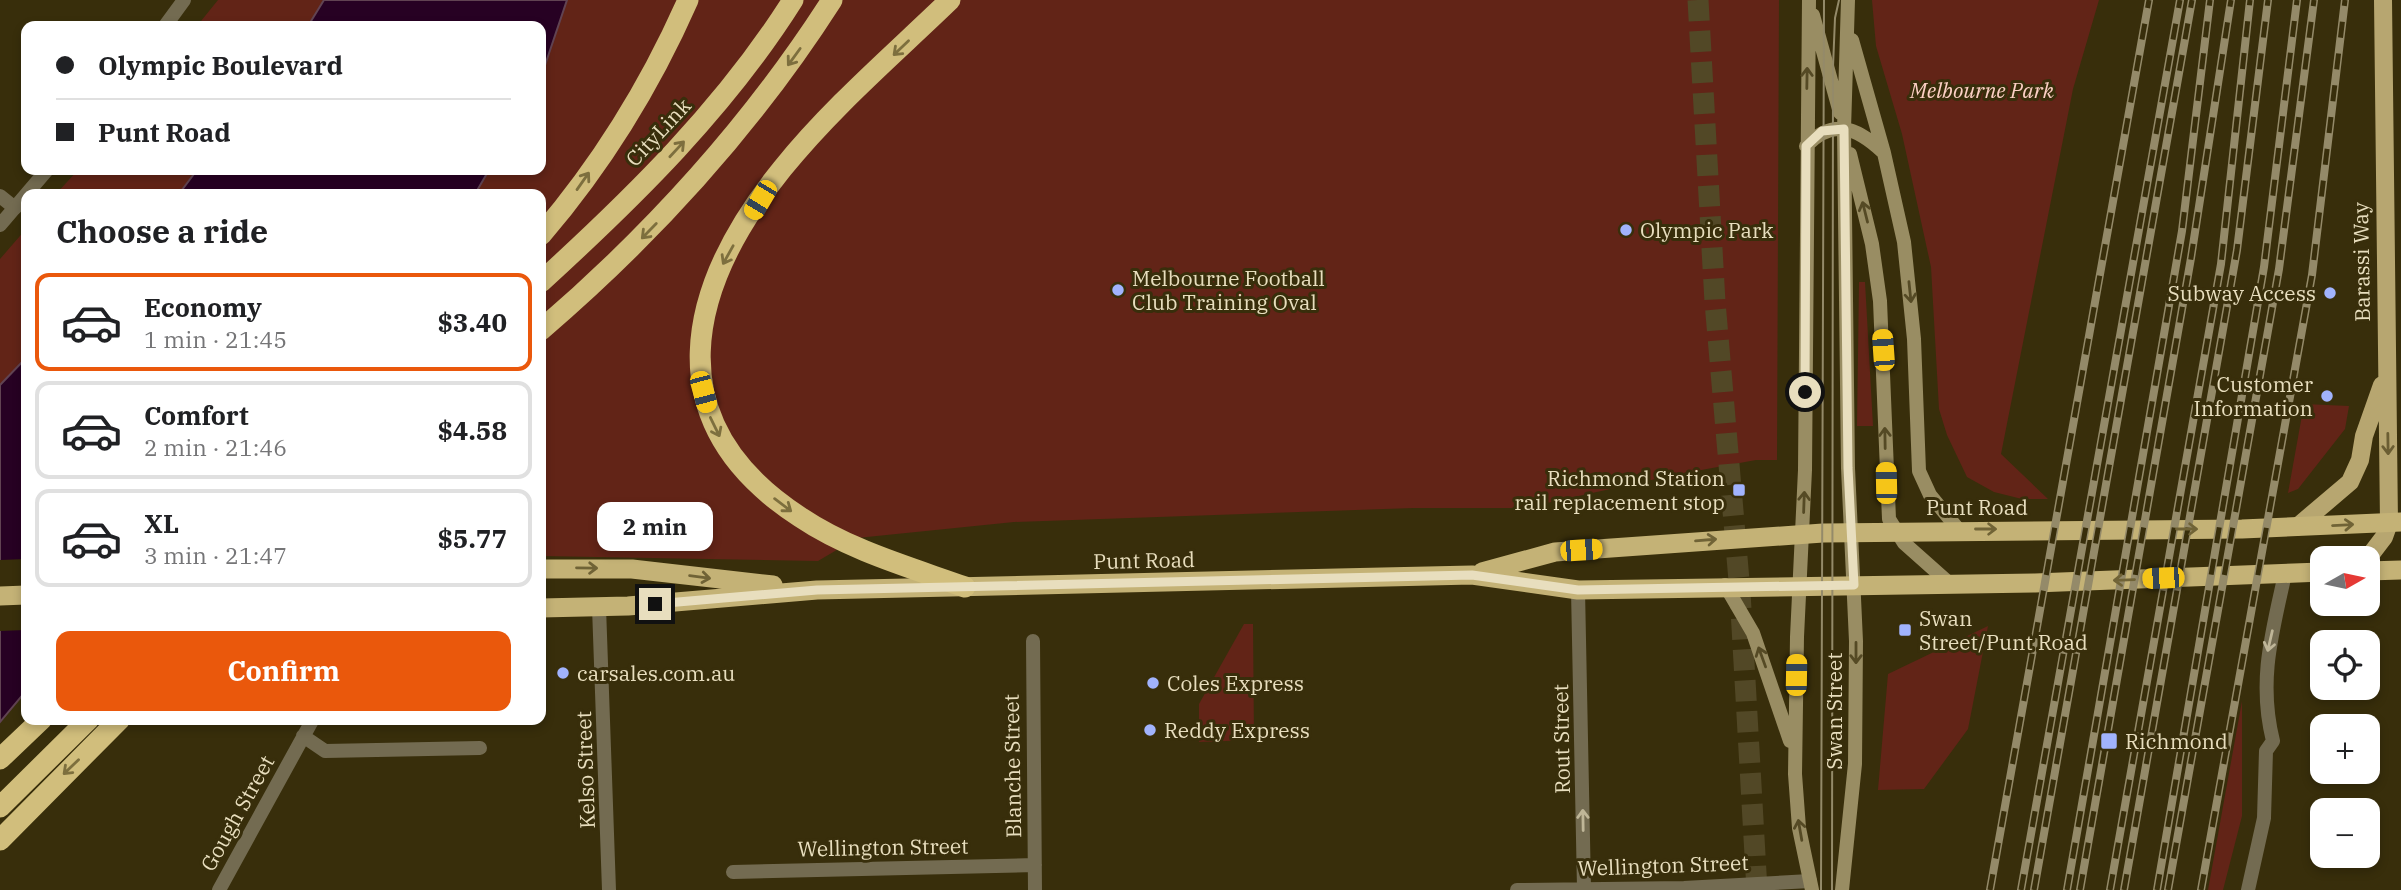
<!DOCTYPE html>
<html lang="en">
<head>
<meta charset="utf-8">
<style>
	:root { --surface:#fff; --page:#f2f2f2; --text:#202124; --muted:#757577; --line:#e0e0e0; --accent:#ea580c }
	body { margin:0; font-family:"IBM Plex Serif",serif; background:var(--page); color:var(--text); height:100vh; display:flex; flex-direction:column; font-size:26px; white-space:nowrap }
	* { box-sizing:border-box; margin:0 }
	p { font-size:23px; color:var(--muted) }
	.icon { flex:none; width:38px; height:38px; fill:none; stroke:currentColor; stroke-width:2; stroke-linecap:round; stroke-linejoin:round }
	.map { position:relative; flex:1; overflow:hidden }
	.side { position:absolute; left:21px; top:189px; width:525px; height:536px; display:flex; flex-direction:column; background:var(--surface); border-radius:14px; box-shadow:0 4px 10px #0003 }
	.side>* { flex:none }
	.guide { position:absolute; left:21px; top:21px; width:525px; height:154px; border-radius:14px; box-shadow:0 4px 10px #0003; display:grid; align-content:center; height:154px; padding:0 35px; background:var(--surface) }
	.needle { width:46px; rotate:81deg }
	.tools { position:absolute; left:2310px; top:546px; display:grid; gap:14px }
	.tools a { display:grid; place-items:center; width:70px; height:70px; border-radius:14px; background:var(--surface); box-shadow:0 4px 10px #0003; font-size:35px }
	.end { position:absolute; width:32px; height:32px; margin:-16px; border:9px solid #e8debe; background:#111; box-shadow:0 0 0 4px #111 }
	.from { border-radius:50% }
	.bubble { position:absolute; height:49px; border-radius:14px; background:var(--surface); box-shadow:0 4px 10px #0003; font-size:23px; font-weight:700; line-height:49px; text-align:center }
	.car { position:absolute; width:21px; height:42px; margin:-21px -10px; border-radius:9px; box-shadow:0 0 5px 2px #0007; background:linear-gradient(#f5c518 24%,#345 0 40%,#f5c518 0 76%,#345 0 86%,#f5c518 0) }
	.guide b { display:flex; align-items:center; gap:24px; height:66px; font-size:26px }
	.guide b+b { border-top:2px solid var(--line) }
	.guide i { width:18px; height:18px; background:var(--text) }
	ul { padding:0; list-style:none }
	li { display:flex; align-items:center; gap:21px; height:98px; margin:0 14px 10px; padding:0 21px; border:4px solid var(--line); border-radius:14px }
	li div { flex:1 }
	li b { display:block; font-size:26px }
	li em { font-style:normal; font-weight:700 }
	li.current { border-color:var(--accent) }
	li>.icon { width:63px; height:63px; stroke-width:1.5 }
	h2 { padding:0 35px; font-size:32px; line-height:84px }
	.primary-button { display:flex; gap:14px; margin-top:auto; padding:14px 35px }
	.primary-button a { flex:1; height:80px; border-radius:14px; background:var(--accent); color:#fff; font-size:28px; font-weight:700; line-height:80px; text-align:center }
	.map>svg:first-child { display:block }
	.green { fill:#622417 }
	.water { fill:#270123; stroke:#614352; stroke-width:2 }
	.pier { fill:#382e0b }
	.lines { fill:none; stroke-linecap:round; stroke-linejoin:round }
	.motorway-tunnel { stroke:#524826; stroke-width:21; stroke-dasharray:21 10; stroke-linecap:butt }
	.minor { stroke:#736b51; stroke-width:14 }
	.tertiary { stroke:#736b51; stroke-width:14 }
	.secondary { stroke:#998d63; stroke-width:14 }
	.primary { stroke:#b7a670; stroke-width:18 }
	.trunk { stroke:#c4b276; stroke-width:19 }
	.motorway { stroke:#d1be7c; stroke-width:21 }
	.tram { stroke:#948a69; stroke-width:2 }
	.rail-casing { stroke:#948a69; stroke-width:8 }
	.rail { stroke:#382e0b; stroke-width:5; stroke-dasharray:16; stroke-linecap:butt }
	.oneway { stroke:#7d6f3e }
	.oneway2 { stroke:#554a25 }
	.oneway3 { stroke:#6b5e33 }
	.oneway4 { stroke:#706336 }
	.oneway5 { stroke:#bfb698 }
	.route { stroke:#e8debe; stroke-width:9 }
	.poi-dot { fill:#a1b3fd; stroke:#382e0b; stroke-width:2.5 }
	.labels { text-anchor:middle; dominant-baseline:central; stroke-width:6; stroke-linejoin:round; paint-order:stroke }
	.park-label { font-size:21px; font-style:italic; fill:#fdd0c5; stroke:#382e0b }
	.street-label { font-size:21px; fill:#e8debe; stroke:#382e0b }
	.poi-label { font-size:21px; fill:#e8debe; stroke:#382e0b; text-anchor:start }
</style>
</head>
<body>
<div class="map">
<svg width="2401" height="890" viewBox="0 0 2401 890">
	<rect width="100%" height="100%" fill="#382e0b"/>
	<path class="green" d="M 218,0 L 324,0 L 308,26 L 197,26 Z
		M 567,0 L 1779,0 L 1777,460 L 1756,460 L 1674,475 L 1524,508 L 1413,508 L 1014,522 L 857,538 L 818,561 L 541,556 L 541,194 L 475,194 L 489,170 L 541,170 L 541,77 Z
		M 1872,0 L 2099,0 L 2073,89 L 2001,454 L 2048,499 L 2022,499 L 1994,492 L 1967,477 L 1947,435 L 1939,409 L 1931,267 L 1902,134 L 1876,46 Z
		M 78,170 L 197,170 L 179,194 L 56,194 Z
		M 26,229 L 26,358 L 0,385 L 0,259 Z
		M 1859,282 L 1865,282 L 1873,426 L 1857,426 Z
		M 2304,404 L 2349,406 L 2345,429 L 2298,489 L 2288,493 Z
		M 1244,624 L 1253,624 L 1254,740 L 1199,742 L 1199,704 Z
		M 1988,626 L 1968,729 L 1924,789 L 1878,790 L 1888,674 Z
		M 2242,701 L 2242,816 L 2223,890 L 2208,890 Z"/>
	<path class="water" d="M 324,0 L 567,0 L 541,77 L 541,26 L 308,26 Z
		M 197,170 L 489,170 L 475,194 L 179,194 Z
		M 26,358 L 26,691 L 0,722 L 0,385 Z"/>
	<path class="pier" d="M 26,559 L 26,630 L 0,631 L 0,560 Z"/>
	<g class="lines">
		<path class="motorway-tunnel" d="M 1698,0 L 1715,302 L 1740,592 L 1757,890"/>
		<path class="minor" d="M 0,196 L 15,208
			M 1578,590 L 1584,888
			M 599,607 L 609,890
			M 1033,641 L 1035,890
			M 303,736 L 325,751 L 480,748
			M 733,872 L 1035,865
			M 219,890 L 313,719
			M 1517,890 L 1684,888 L 1810,881
			M 2248,890 L 2264,818 L 2266,751 L 2273,741 C 2258,681 2272,633 2285,574"/>
		<path class="tertiary" d="M 165,26 L 184,0
			M 0,225 L 47,170"/>
		<path class="secondary" d="M 1809,0 L 1805,470 L 1797,637 L 1795,774 L 1799,828 L 1812,890
			M 1813,15 L 1840,113
			M 1852,40 L 1884,153 L 1904,242 L 1914,339 L 1919,471 L 1930,495 L 1958,529
			M 1806,146 C 1833,118 1856,127 1882,151
			M 1850,154 L 1872,244 L 1880,301 L 1889,519 L 1904,543 L 1949,583
			M 1725,585 L 1753,633 L 1790,741
			M 1842,890 L 1855,764 L 1856,641 L 1848,468 L 1844,129 L 1848,0"/>
		<path class="primary" d="M 2297,527 L 2350,482 L 2360,460 L 2364,436 L 2382,385
			M 2368,558 L 2384,537 L 2389,523 L 2383,0"/>
		<path class="trunk" d="M 541,569 L 632,569 L 773,585
			M 2368,571 L 2401,570
			M 1482,572 L 1555,552 L 1823,533 L 2242,529 L 2401,522
			M 0,596 L 26,595
			M 541,608 L 628,606 L 817,590 L 1472,575 L 1578,590 L 2035,583 L 2322,572"/>
		<path class="motorway" d="M 950,0 C 893,55 832,107 782,169 C 686,288 654,422 800,517 C 849,550 909,567 965,587
			M 541,235 C 601,165 651,84 688,0
			M 541,282 C 634,197 725,108 793,0
			M 541,330 C 654,233 752,125 832,0
			M 0,759 L 42,719
			M 0,807 L 89,719
			M 0,840 L 120,719"/>
		<path class="tram" d="M 1821,890 L 1824,0
			M 1832,890 L 1833,67 L 1835,18 L 1839,0"/>
		<g class="rail-casing">
			<path id="rail" d="M 1990,890 L 2149,0
				M 2021,890 L 2180,0
				M 2034,890 L 2192,0
				M 2067,890 L 2182,231 L 2210,0
				M 2080,890 L 2191,258 L 2231,0
				M 2110,890 L 2221,264 L 2250,0
				M 2124,890 L 2237,250 L 2268,0
				M 2157,890 L 2264,267 L 2297,0
				M 2168,890 L 2279,269 L 2314,0
				M 2201,890 L 2312,275 L 2345,0"/>
		</g>
		<use href="#rail" class="rail"/>
	</g>
	<defs><path id="oneway-shaft" d="M-6 0H5M1.5-3L5.5 0L1.5 3" fill="none" stroke-width="1.6" stroke-linecap="round" stroke-linejoin="round" transform="scale(1.75)"/></defs>
	<g class="oneway">
		<use href="#oneway-shaft" transform="translate(901 48) rotate(136)"/>
		<use href="#oneway-shaft" transform="translate(794 57) rotate(126)"/>
		<use href="#oneway-shaft" transform="translate(677 149) rotate(-47)"/>
		<use href="#oneway-shaft" transform="translate(583 181) rotate(-55)"/>
		<use href="#oneway-shaft" transform="translate(649 231) rotate(134)"/>
		<use href="#oneway-shaft" transform="translate(728 255) rotate(119)"/>
		<use href="#oneway-shaft" transform="translate(715 427) rotate(64)"/>
		<use href="#oneway-shaft" transform="translate(783 505) rotate(37)"/>
		<use href="#oneway-shaft" transform="translate(71 767) rotate(136)"/>
	</g>
	<g class="oneway2">
		<use href="#oneway-shaft" transform="translate(1807 78) rotate(-89)"/>
		<use href="#oneway-shaft" transform="translate(1865 212) rotate(-104)"/>
		<use href="#oneway-shaft" transform="translate(1910 292) rotate(84)"/>
		<use href="#oneway-shaft" transform="translate(1885 438) rotate(-91)"/>
		<use href="#oneway-shaft" transform="translate(1804 502) rotate(-88)"/>
		<use href="#oneway-shaft" transform="translate(1856 653) rotate(90)"/>
		<use href="#oneway-shaft" transform="translate(1762 657) rotate(-110)"/>
		<use href="#oneway-shaft" transform="translate(1800 830) rotate(-100)"/>
	</g>
	<use class="oneway3" href="#oneway-shaft" transform="translate(2388 444) rotate(89)"/>
	<g class="oneway4">
		<use href="#oneway-shaft" transform="translate(2343 525) rotate(-3)"/>
		<use href="#oneway-shaft" transform="translate(1986 529)"/>
		<use href="#oneway-shaft" transform="translate(2187 529)"/>
		<use href="#oneway-shaft" transform="translate(1706 540) rotate(-5)"/>
		<use href="#oneway-shaft" transform="translate(587 568) rotate(1)"/>
		<use href="#oneway-shaft" transform="translate(700 577) rotate(7)"/>
		<use href="#oneway-shaft" transform="translate(2124 580) rotate(178)"/>
	</g>
	<g class="oneway5">
		<use href="#oneway-shaft" transform="translate(2270 641) rotate(103)"/>
		<use href="#oneway-shaft" transform="translate(1583 820) rotate(-91)"/>
	</g>
	<g class="lines">
		<path class="route" d="M 655,604 L 817,590 L 1472,575 L 1578,590 L 1854,585 L 1848,468 L 1844,129 L 1822,131 L 1806,146 L 1805,392"/>
	</g>
	<g class="poi-dot">
		<circle cx="1626" cy="230" r="7"/>
		<circle cx="1118" cy="290" r="7"/>
		<circle cx="2330" cy="293" r="7"/>
		<circle cx="2327" cy="396" r="7"/>
		<rect x="1732" y="483" width="14" height="14" rx="3.5"/>
		<rect x="1898" y="623" width="14" height="14" rx="3.5"/>
		<circle cx="563" cy="673" r="7"/>
		<circle cx="1153" cy="683" r="7"/>
		<circle cx="1150" cy="730" r="7"/>
		<rect x="2100" y="732" width="18" height="18" rx="3.5"/>
	</g>
	<g class="labels">
		<g class="park-label">
			<text x="1982" y="90">Melbourne Park</text>
		</g>
		<g class="street-label">
			<text transform="translate(658 132) rotate(-47)">CityLink</text>
			<text transform="translate(2361 262) rotate(-91)">Barassi Way</text>
			<text x="1977" y="507">Punt Road</text>
			<text transform="translate(1144 560) rotate(-1)">Punt Road</text>
			<text transform="translate(1834 711) rotate(-90)">Swan Street</text>
			<text transform="translate(1561 739) rotate(-91)">Rout Street</text>
			<text transform="translate(1012 766) rotate(-91)">Blanche Street</text>
			<text transform="translate(585 770) rotate(-92)">Kelso Street</text>
			<text transform="translate(237 813) rotate(-61)">Gough Street</text>
			<text transform="translate(883 847) rotate(-1)">Wellington Street</text>
			<text transform="translate(1663 865) rotate(-2)">Wellington Street</text>
		</g>
		<g class="poi-label">
			<text x="1640" y="230">Olympic Park</text>
			<text x="1132" y="278">Melbourne Football<tspan x="1132" dy="24">Club Training Oval</tspan></text>
			<text x="2316" y="293" text-anchor="end">Subway Access</text>
			<text x="2313" y="384" text-anchor="end">Customer<tspan x="2313" dy="24">Information</tspan></text>
			<text x="1725" y="478" text-anchor="end">Richmond Station<tspan x="1725" dy="24">rail replacement stop</tspan></text>
			<text x="1919" y="618">Swan<tspan x="1919" dy="24">Street/Punt Road</tspan></text>
			<text x="577" y="673">carsales.com.au</text>
			<text x="1167" y="683">Coles Express</text>
			<text x="1164" y="730">Reddy Express</text>
			<text x="2125" y="741">Richmond</text>
		</g>
	</g>
</svg>
<div class="tools">
<a><svg class="needle" viewBox="-14 -14 28 28"><path d="M0-13l5 13h-10z" fill="#e53935"/><path d="M0 13l5-13h-10z" fill="#757577"/></svg></a>
<a><svg class="icon" aria-label="locate" viewBox="0 0 24 24"><circle cx="12" cy="12" r="6"/><path d="M12 2v4M12 18v4M2 12h4M18 12h4"/></svg></a>
<a>+</a>
<a>−</a>
</div>
<i class="end from" style="left:1805px;top:392px"></i>
<i class="end" style="left:655px;top:604px"></i>
<div class="bubble" style="left:597px;top:502px;width:116px">2 min</div>
<i class="car" style="left:760px;top:200px;rotate:211deg"></i>
<i class="car" style="left:1883px;top:350px;rotate:356deg"></i>
<i class="car" style="left:703px;top:392px;rotate:165deg"></i>
<i class="car" style="left:1886px;top:483px;rotate:359deg"></i>
<i class="car" style="left:1581px;top:550px;rotate:86deg"></i>
<i class="car" style="left:2163px;top:578px;rotate:268deg"></i>
<i class="car" style="left:1796px;top:675px;rotate:1deg"></i>
<div class="guide">
<b><i class="from"></i>Olympic Boulevard</b>
<b><i></i>Punt Road</b>
</div>
<section class="side">
<h2>Choose a ride</h2>
<ul>
<li class="current"><svg class="icon" aria-label="car" viewBox="0 0 24 24"><path d="M5 17H2v-5l4-1 3-4h7l3 4 3 1v5h-3M9 17h6M6 11h13"/><circle cx="7" cy="17" r="2"/><circle cx="17" cy="17" r="2"/></svg><div><b>Economy</b><p>1 min · 21:45</p></div><em>$3.40</em></li>
<li><svg class="icon" aria-label="car" viewBox="0 0 24 24"><path d="M5 17H2v-5l4-1 3-4h7l3 4 3 1v5h-3M9 17h6M6 11h13"/><circle cx="7" cy="17" r="2"/><circle cx="17" cy="17" r="2"/></svg><div><b>Comfort</b><p>2 min · 21:46</p></div><em>$4.58</em></li>
<li><svg class="icon" aria-label="car" viewBox="0 0 24 24"><path d="M5 17H2v-5l4-1 3-4h7l3 4 3 1v5h-3M9 17h6M6 11h13"/><circle cx="7" cy="17" r="2"/><circle cx="17" cy="17" r="2"/></svg><div><b>XL</b><p>3 min · 21:47</p></div><em>$5.77</em></li>
</ul>
<div class="primary-button"><a>Confirm</a></div>
</section>
</div>
</body>
</html>
